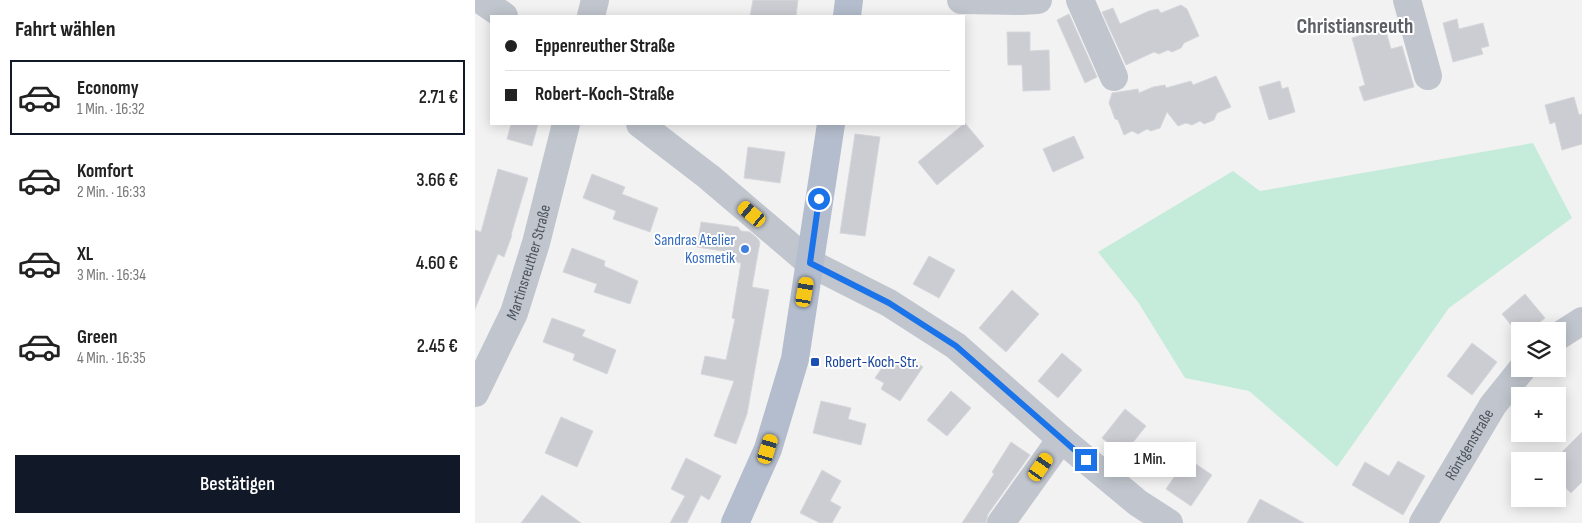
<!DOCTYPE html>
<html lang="de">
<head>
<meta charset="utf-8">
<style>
	:root { --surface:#fff; --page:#f2f2f2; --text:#222; --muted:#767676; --line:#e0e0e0; --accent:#111827 }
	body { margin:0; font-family:"Sofia Sans Condensed",sans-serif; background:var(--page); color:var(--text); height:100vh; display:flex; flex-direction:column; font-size:19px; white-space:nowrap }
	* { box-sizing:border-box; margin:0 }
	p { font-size:16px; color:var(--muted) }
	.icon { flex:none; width:28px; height:28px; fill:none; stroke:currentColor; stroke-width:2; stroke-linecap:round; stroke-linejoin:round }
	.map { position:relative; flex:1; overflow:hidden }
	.sheet { display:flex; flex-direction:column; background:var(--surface); width:475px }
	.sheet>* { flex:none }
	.guide { position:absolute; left:15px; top:15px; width:475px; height:110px; border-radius:0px; box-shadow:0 2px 12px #0003; display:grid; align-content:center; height:110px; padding:0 15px; background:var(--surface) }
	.tools { position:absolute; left:1036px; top:322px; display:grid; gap:10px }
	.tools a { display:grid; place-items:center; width:55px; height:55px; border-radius:0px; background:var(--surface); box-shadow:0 2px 12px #0003; font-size:25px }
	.end { position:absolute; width:22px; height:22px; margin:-11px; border:6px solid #1a73e8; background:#fff; box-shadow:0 0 0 2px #fff }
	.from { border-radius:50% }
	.bubble { position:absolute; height:35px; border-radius:0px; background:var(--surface); box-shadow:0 2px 12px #0003; font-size:16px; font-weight:600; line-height:35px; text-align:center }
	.car { position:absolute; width:15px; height:30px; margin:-15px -8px; border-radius:6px; box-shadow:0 0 4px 1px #0007; background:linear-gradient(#f5c518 24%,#345 0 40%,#f5c518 0 76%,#345 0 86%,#f5c518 0) }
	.guide b { display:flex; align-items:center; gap:18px; height:48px; font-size:19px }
	.guide b+b { border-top:1px solid var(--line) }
	.guide i { width:12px; height:12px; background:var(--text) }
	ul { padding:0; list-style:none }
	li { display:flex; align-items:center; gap:15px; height:75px; margin:0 10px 8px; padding:0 5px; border:2px solid transparent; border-radius:0px }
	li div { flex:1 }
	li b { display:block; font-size:19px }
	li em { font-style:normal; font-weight:600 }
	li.current { border-color:var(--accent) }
	li>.icon { width:45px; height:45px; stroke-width:1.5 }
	h2 { padding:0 15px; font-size:22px; line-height:60px }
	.action { display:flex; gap:10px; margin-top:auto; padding:10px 15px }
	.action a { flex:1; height:58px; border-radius:0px; background:var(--accent); color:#fff; font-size:20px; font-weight:600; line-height:58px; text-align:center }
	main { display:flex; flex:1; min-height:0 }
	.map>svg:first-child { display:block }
	.green { fill:#c5ecda }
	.building { fill:#cccdd3; stroke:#d6d7dc }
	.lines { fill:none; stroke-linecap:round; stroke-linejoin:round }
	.minor { stroke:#c1c6ce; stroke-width:28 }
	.major { stroke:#b4bdcd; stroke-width:28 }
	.route { stroke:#1a73e8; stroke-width:6 }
	.shop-dot { fill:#3f7fe0; stroke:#fff; stroke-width:2 }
	.transit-dot { fill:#1a4fb4; stroke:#fff; stroke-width:2 }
	.labels { text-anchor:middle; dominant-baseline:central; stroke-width:4; stroke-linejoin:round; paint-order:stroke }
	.shop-label { font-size:16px; fill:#366cbe; stroke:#fff; text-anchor:end }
	.street-label { font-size:16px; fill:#4b525d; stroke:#fff }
	.transit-label { font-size:16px; fill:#164399; stroke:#fff; text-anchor:start }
	.district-label { font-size:21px; font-weight:bold; fill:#5e6066; stroke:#fff }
</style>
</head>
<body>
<main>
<section class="sheet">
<h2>Fahrt wählen</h2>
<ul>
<li class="current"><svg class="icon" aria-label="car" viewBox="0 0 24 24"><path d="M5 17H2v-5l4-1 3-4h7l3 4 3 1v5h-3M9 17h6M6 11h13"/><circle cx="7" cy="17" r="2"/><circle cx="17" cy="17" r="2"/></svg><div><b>Economy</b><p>1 Min. · 16:32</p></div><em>2.71 €</em></li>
<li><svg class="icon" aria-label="car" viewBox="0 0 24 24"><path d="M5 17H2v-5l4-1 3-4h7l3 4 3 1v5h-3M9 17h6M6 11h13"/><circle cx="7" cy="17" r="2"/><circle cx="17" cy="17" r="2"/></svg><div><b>Komfort</b><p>2 Min. · 16:33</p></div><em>3.66 €</em></li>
<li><svg class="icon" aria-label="car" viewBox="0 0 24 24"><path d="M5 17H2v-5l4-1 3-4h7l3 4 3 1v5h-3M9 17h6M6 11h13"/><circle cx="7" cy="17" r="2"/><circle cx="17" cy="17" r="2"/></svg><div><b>XL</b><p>3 Min. · 16:34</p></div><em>4.60 €</em></li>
<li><svg class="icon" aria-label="car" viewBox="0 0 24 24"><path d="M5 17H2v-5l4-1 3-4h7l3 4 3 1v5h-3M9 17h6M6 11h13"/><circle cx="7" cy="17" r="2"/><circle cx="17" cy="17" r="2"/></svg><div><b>Green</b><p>4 Min. · 16:35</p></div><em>2.45 €</em></li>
</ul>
<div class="action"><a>Bestätigen</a></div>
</section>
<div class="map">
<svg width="1107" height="523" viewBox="0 0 1107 523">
	<rect width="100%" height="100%" fill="#f3f2f2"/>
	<path class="green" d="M 1058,143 L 1097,218 L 974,308 L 862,467 L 774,391 L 710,378 L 663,302 L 623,252 L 758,171 L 785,191 Z"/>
	<path class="building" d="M 278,0 L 323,0 L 321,16 L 275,16 Z
		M 706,5 L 712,9 L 724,36 L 709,43 L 706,48 L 697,52 L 693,50 L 684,54 L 679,52 L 651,65 L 627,12 L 638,8 L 645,24 L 674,11 L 683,9 L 686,13 Z
		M 594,14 L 622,77 L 610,83 L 582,20 Z
		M 982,19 L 984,29 L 1008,23 L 1014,46 L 1006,48 L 1008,54 L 978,62 L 968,23 Z
		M 910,28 L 916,49 L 927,46 L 939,87 L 889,101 L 884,87 L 890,85 L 877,38 Z
		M 532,32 L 555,32 L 555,51 L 574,50 L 575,90 L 548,91 L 547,65 L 533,65 Z
		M 741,76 L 756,107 L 742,113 L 739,120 L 729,124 L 725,121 L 717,125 L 711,123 L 703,126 L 692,112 L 685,128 L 676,131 L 672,129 L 663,134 L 657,131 L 649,135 L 643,120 L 640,119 L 634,103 L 637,93 L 663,89 L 664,93 L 678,87 L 690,85 L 691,88 L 716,81 L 718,85 Z
		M 805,81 L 807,89 L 813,87 L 820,112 L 794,120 L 784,87 Z
		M 1099,97 L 1104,115 L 1107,114 L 1107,144 L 1087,150 L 1080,122 L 1075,124 L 1070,105 Z
		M 490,123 L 509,146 L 462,185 L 443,162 Z
		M 36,124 L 63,124 L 57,146 L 32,139 Z
		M 380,134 L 405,137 L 390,236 L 365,233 Z
		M 599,136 L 609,158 L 578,172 L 568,149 Z
		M 273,147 L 310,152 L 305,183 L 269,178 Z
		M 23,169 L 53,178 L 36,235 L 37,235 L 29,257 L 23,254 L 0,309 L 0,230 L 6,232 Z
		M 117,174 L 150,187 L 147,194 L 183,208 L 175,232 L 138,219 L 141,211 L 108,198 Z
		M 226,222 L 263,227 L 266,231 L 275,232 L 282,238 L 285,242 L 277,287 L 294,290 L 272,414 L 261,444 L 239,436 L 259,381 L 226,374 L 230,356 L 251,360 L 260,319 L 257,318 L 266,263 L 253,261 L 254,252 L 222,247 Z
		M 97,248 L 130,261 L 129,266 L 163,281 L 155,304 L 119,292 L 122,284 L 88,272 Z
		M 454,256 L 480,270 L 464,298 L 438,284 Z
		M 537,290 L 564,314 L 531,352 L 504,328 Z
		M 1050,294 L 1070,318 L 1054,331 L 1045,331 L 1045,336 L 1027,314 Z
		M 77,318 L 110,330 L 107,336 L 141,350 L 132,374 L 98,360 L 100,354 L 68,342 Z
		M 997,343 L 1022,362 L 997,395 L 972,376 Z
		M 587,353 L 607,370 L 583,398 L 563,381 Z
		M 429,354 L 448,367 L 425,401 L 406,389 L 409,383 L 400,378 L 413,359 L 422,365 Z
		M 476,391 L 496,408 L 472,436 L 452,420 Z
		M 346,401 L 376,408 L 373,419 L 391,424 L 386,445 L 338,433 Z
		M 650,409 L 671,426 L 648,455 L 627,438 Z
		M 86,417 L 118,431 L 102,467 L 70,453 Z
		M 1107,432 L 1107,482 L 1096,493 L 1082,480 L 1082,457 Z
		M 536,442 L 555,455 L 513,514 L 511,523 L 487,523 L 519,474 L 517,472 Z
		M 211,458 L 246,476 L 234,500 L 226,495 L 212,523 L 195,523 L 210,496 L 196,489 Z
		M 712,458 L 737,475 L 716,506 L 691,489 Z
		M 923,461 L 950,476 L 928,515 L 877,485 L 890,462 L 914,476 Z
		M 347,470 L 366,481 L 355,501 L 366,507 L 357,523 L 345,523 L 325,513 Z
		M 67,495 L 106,523 L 46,523 Z
		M 785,499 L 829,523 L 772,523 Z"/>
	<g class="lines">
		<g class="minor">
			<path d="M 6,0 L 29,16"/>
			<path d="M 486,0 L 546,1 L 563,0"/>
			<path d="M 605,0 L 639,77"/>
			<path d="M 932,0 L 953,76"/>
			<path d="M 116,16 L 120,0"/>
			<path d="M 165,124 L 234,177 L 335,263 L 414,303 L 481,346 L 586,439 L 663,503 L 694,523"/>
			<path d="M 1082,337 L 1107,321"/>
			<path id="s1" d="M 0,393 L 39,313 L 61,243 L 91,124"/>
			<path d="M 526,523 L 586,439"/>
			<path id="s2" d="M 948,523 L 1018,405 L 1047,369"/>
		</g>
		<path class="major" d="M 372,16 L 374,0
			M 260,523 L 293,449 L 320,359 L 356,124"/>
	</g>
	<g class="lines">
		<path class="route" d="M 344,199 L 335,263 L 414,303 L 481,346 L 611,460"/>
	</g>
	<circle class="shop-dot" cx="270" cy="249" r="5"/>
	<rect class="transit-dot" x="335" y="357" width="10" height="10" rx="2.5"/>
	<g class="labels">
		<g class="shop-label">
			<text x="260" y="240">Sandras Atelier<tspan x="260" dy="18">Kosmetik</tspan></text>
		</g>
		<g class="street-label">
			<text stroke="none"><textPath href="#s1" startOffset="142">Martinsreuther Straße</textPath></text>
			<text stroke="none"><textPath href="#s2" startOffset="91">Röntgenstraße</textPath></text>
		</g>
		<g class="transit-label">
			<text x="350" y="362">Robert-Koch-Str.</text>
		</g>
		<g class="district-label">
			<text x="880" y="26">Christiansreuth</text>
		</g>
	</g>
</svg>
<div class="tools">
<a><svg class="icon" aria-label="layers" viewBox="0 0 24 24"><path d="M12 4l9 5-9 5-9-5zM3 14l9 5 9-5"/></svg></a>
<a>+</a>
<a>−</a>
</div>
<i class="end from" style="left:344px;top:199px"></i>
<i class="end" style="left:611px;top:460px"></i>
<div class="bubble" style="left:629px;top:442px;width:92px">1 Min.</div>
<i class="car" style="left:277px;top:214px;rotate:310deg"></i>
<i class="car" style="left:330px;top:292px;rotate:10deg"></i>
<i class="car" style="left:293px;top:449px;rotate:17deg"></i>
<i class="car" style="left:566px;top:467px;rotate:35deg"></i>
<div class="guide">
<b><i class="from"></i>Eppenreuther Straße</b>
<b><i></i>Robert-Koch-Straße</b>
</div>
</div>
</main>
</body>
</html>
